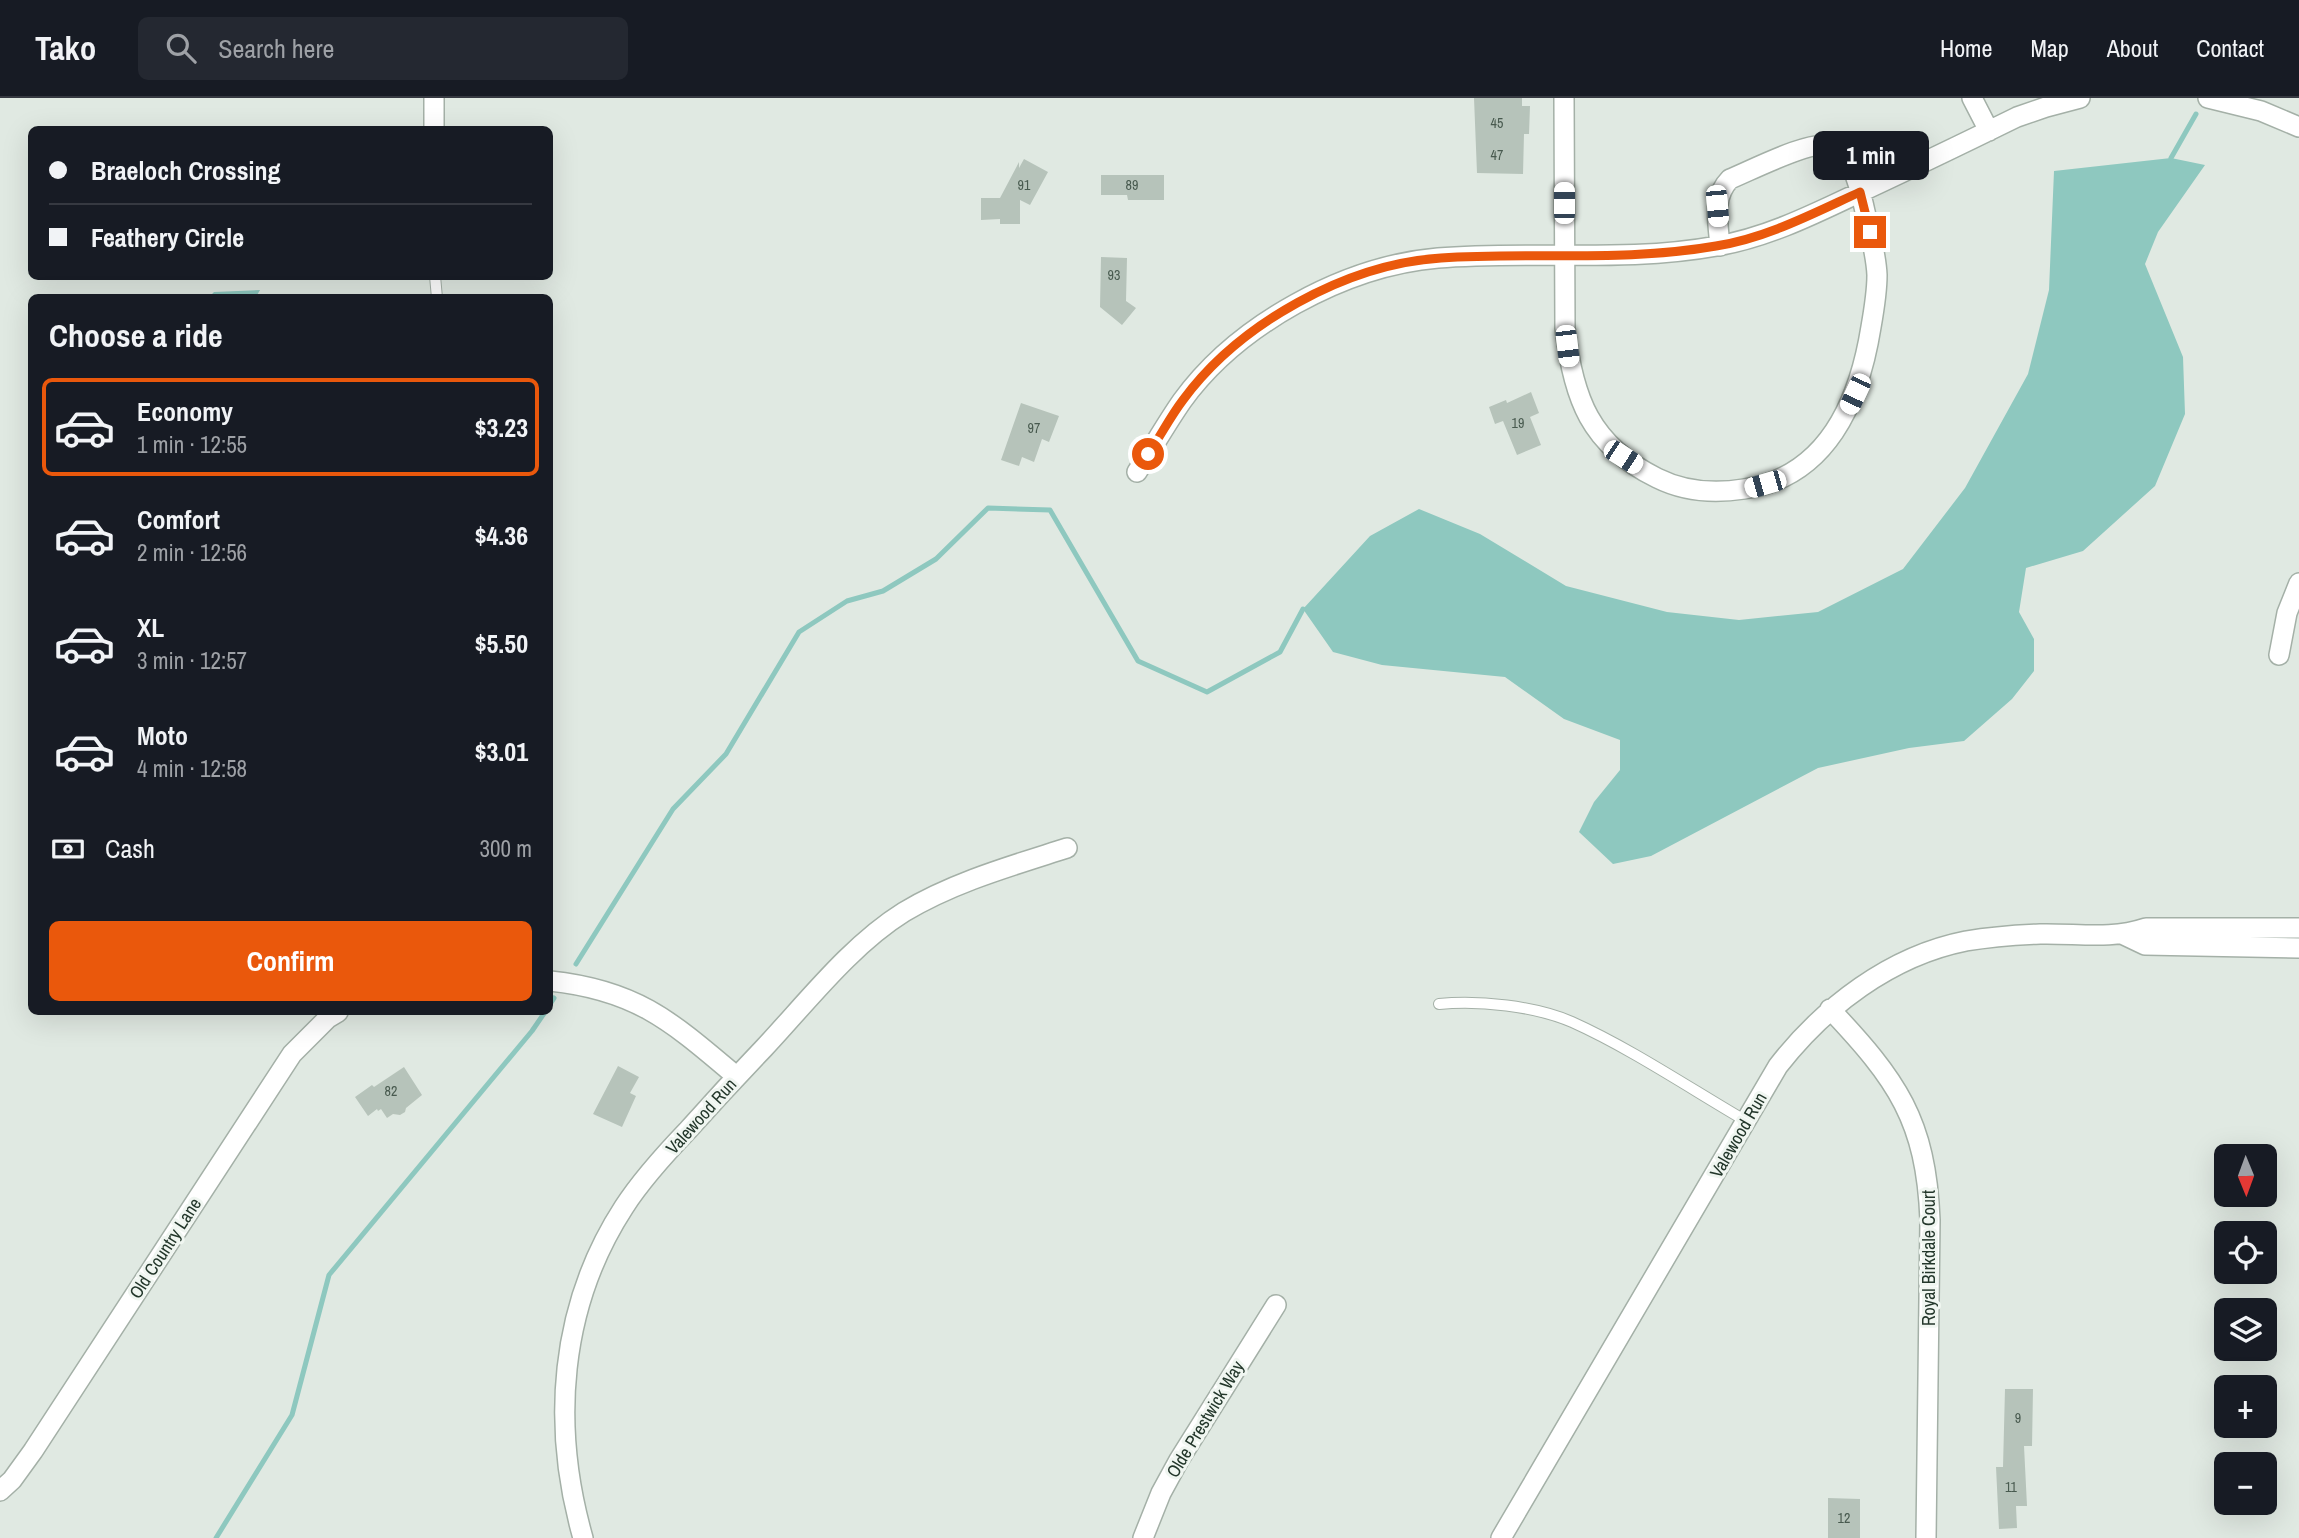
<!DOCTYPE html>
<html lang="en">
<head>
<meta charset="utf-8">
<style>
	:root { --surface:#171b24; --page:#242831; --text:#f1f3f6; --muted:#9ea1a6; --line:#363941; --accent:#ea580c }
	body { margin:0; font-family:"Archivo Narrow",sans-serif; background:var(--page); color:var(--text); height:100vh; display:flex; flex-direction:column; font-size:26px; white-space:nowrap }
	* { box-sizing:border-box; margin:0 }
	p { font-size:23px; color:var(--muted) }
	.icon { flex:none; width:38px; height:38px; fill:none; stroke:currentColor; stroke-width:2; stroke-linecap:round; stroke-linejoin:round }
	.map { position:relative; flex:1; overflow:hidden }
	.details { position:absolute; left:28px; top:196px; width:525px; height:721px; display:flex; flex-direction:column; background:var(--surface); border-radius:10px; box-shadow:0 7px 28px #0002 }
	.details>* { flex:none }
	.top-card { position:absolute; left:28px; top:28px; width:525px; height:154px; border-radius:10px; box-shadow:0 7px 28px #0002; display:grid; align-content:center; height:154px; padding:0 21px; background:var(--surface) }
	.needle { width:46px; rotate:179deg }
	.controls { position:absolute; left:2214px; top:1046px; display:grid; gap:14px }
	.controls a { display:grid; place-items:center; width:63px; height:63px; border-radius:10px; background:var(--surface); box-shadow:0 7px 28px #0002; font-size:35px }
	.end { position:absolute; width:32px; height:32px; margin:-16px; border:9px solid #ea580c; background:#fff; box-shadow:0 0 0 4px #fff }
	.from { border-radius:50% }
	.bubble { position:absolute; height:49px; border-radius:10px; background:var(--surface); box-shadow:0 7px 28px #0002; font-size:23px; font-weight:800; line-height:49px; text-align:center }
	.car { position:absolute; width:21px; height:42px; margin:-21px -10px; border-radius:9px; box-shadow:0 0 5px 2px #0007; background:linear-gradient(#fff 24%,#345 0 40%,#fff 0 76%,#345 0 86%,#fff 0) }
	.top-card b { display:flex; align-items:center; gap:24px; height:66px; font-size:26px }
	.top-card b+b { border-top:2px solid var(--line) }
	.top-card i { width:18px; height:18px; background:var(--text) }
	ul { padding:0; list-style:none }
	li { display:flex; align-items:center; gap:21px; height:98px; margin:0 14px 10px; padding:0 7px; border:4px solid transparent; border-radius:10px }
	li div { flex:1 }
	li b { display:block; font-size:26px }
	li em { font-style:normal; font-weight:800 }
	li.on { border-color:var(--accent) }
	li>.icon { width:63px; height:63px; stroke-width:1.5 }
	h2 { padding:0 21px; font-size:32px; line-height:84px }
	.pay { display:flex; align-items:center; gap:18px; height:77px; padding:0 21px; font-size:26px }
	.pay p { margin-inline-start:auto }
	.cta { display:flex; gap:14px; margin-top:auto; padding:14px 21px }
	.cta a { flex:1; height:80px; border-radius:10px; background:var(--accent); color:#fff; font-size:28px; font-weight:800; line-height:80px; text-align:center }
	header { display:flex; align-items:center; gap:42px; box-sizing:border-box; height:98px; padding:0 35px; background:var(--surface); border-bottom:2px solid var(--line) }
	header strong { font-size:33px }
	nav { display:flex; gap:38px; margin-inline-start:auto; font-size:24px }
	.search { width:490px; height:63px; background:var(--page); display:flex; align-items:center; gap:18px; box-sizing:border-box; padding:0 24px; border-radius:10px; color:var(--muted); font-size:26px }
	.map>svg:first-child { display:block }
	.water { fill:#8ec8bf }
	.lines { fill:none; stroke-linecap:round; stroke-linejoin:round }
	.stream { stroke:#8ec8bf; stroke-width:5 }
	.building { fill:#b6c3ba }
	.lane-casing { stroke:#a4b0a7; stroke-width:12 }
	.street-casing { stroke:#a4b0a7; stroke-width:22 }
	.lane { stroke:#fff; stroke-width:10 }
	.street { stroke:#fff; stroke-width:19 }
	.route { stroke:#ea580c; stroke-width:9 }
	.labels { text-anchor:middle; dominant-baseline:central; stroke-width:6; stroke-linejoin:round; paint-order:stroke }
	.number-label { font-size:14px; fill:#485a4f }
	.street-label { font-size:18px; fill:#23372b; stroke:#f0f6f1 }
</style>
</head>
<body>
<header>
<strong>Tako</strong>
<div class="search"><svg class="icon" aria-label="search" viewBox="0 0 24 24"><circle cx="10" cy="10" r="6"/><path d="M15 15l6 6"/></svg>Search here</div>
<nav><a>Home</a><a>Map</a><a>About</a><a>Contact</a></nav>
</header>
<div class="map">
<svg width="2299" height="1440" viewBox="0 0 2299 1440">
	<rect width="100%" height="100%" fill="#e0e9e2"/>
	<path class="water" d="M 2171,60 L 2205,67 L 2158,134 L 2145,166 L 2183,259 L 2185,316 L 2155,388 L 2083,453 L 2026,470 L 2019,514 L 2034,541 L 2034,573 L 2012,601 L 1964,643 L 1909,650 L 1818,670 L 1651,758 L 1613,766 L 1579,734 L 1594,704 L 1620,672 L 1620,642 L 1564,621 L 1505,579 L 1382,567 L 1333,554 L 1303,511 L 1370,438 L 1419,411 L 1480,436 L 1566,488 L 1667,514 L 1739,522 L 1818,514 L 1903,471 L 1965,390 L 2028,276 L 2049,192 L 2054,73 Z
		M 260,192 L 256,199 L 209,199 L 214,194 Z"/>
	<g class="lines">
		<path class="stream" d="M 2171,60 L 2196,16
			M 576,866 L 673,711 L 726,656 L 799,534 L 847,503 L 883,493 L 936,461 L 988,410 L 1050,412 L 1138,563 L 1207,594 L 1280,554 L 1303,511
			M 550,906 L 554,900
			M 216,1440 L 292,1317 L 329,1177 L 532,933 L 545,914"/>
	</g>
	<path class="building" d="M 1474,0 L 1522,0 L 1522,8 L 1530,8 L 1529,36 L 1524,36 L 1523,76 L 1477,75 Z
		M 1024,61 L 1048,74 L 1030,107 L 1020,102 L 1020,126 L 1000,126 L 1000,121 L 981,122 L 981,100 L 1000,100 L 1019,64 L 1019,70 Z
		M 1101,77 L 1164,77 L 1164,102 L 1128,102 L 1127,97 L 1101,97 Z
		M 1101,159 L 1127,160 L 1126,203 L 1136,210 L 1122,227 L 1100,209 Z
		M 1531,294 L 1539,315 L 1530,319 L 1541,347 L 1517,357 L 1503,323 L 1495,326 L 1489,309 L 1506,302 L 1507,305 Z
		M 1021,305 L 1059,318 L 1049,344 L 1042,341 L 1034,364 L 1022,359 L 1019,368 L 1001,362 Z
		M 618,968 L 639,979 L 630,995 L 636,998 L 622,1029 L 593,1016 Z
		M 404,969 L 422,997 L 406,1010 L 405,1014 L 400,1017 L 393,1016 L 387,1020 L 381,1011 L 378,1013 L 377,1011 L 368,1018 L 355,999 L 372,987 L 374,989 Z
		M 2005,1291 L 2033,1291 L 2032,1348 L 2024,1348 L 2027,1408 L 2016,1408 L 2017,1430 L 1999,1431 L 1996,1369 L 2003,1369 Z
		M 1828,1400 L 1860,1401 L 1860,1440 L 1828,1440 Z"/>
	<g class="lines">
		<g class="lane-casing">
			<path id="lane" d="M 435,178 L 437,200
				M 1439,906 C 1479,902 1535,908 1572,924 C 1630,950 1691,991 1746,1023"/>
		</g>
		<g class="street-casing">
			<path id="street" d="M 1564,0 L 1565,230 C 1573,300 1590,347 1657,380 C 1685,394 1713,396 1744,391 C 1827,379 1859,304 1871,229 C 1874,212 1877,195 1877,177 C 1876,154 1869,132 1864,109 C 1859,88 1853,56 1829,48 C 1812,41 1750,73 1730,81 C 1712,99 1718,124 1720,148
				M 1972,0 L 1989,33
				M 2208,0 L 2261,13 L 2299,29
				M 434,32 L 434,0
				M 1137,374 C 1152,351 1166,326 1182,303 C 1237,227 1344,168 1438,160 C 1531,152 1624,165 1717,148 C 1764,140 1808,119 1850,99 C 1906,73 1962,46 2017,19 L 2046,9 L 2080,0
				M 2279,557 L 2287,515 L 2299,485
				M 2124,837 L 2145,847 L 2299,850
				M 550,883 C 637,892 672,924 736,978
				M 1830,911 C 1897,982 1926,1022 1930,1122 L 1926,1440
				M 0,1393 L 12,1382 L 33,1353 L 292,956 L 328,920 L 338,914
				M 583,1440 C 551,1328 559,1209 624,1109 C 642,1081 665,1056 688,1032 C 713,1004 738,977 764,950 C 807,904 851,847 904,814 C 954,784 1011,768 1067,750
				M 1143,1440 L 1161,1395 L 1179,1362 L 1276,1207
				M 1501,1440 L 1778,968 C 1824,909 1890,858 1966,843 C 1990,839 2015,837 2040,836 C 2077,835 2110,842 2146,830 L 2299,830"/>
		</g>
		<use href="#lane" class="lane"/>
		<use href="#street" class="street"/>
	</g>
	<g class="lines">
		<path class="route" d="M 1148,356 C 1160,339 1170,319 1183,302 C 1239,226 1346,166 1441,160 C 1533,154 1625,164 1716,148 C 1767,140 1814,115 1860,94 L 1870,134"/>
	</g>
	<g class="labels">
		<g class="number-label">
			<text x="1497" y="25">45</text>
			<text x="1497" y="57">47</text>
			<text x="1024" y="87">91</text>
			<text x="1132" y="87">89</text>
			<text x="1114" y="177">93</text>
			<text x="1518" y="325">19</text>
			<text x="1034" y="330">97</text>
			<text x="391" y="993">82</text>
			<text x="2018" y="1320">9</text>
			<text x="2011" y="1389">11</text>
			<text x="1844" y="1420">12</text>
		</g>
		<g class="street-label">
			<text transform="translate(701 1018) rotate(-48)">Valewood Run</text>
			<text transform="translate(1738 1037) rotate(-60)">Valewood Run</text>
			<text transform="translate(165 1150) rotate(-57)">Old Country Lane</text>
			<text transform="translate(1928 1160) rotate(-90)">Royal Birkdale Court</text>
			<text transform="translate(1205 1321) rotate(-59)">Olde Prestwick Way</text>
		</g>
	</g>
</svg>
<div class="controls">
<a><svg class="needle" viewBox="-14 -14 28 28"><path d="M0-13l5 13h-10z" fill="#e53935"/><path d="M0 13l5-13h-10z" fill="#9ea1a6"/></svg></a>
<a><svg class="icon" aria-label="locate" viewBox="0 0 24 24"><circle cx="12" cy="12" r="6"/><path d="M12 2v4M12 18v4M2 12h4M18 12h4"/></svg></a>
<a><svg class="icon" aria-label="layers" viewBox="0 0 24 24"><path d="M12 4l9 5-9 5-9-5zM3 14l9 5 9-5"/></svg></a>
<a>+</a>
<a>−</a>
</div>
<i class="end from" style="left:1148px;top:356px"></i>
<i class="end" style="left:1870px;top:134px"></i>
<div class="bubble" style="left:1813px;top:33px;width:116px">1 min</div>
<i class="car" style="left:1564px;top:105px;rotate:0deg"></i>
<i class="car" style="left:1717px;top:108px;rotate:175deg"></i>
<i class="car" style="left:1567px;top:248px;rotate:173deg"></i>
<i class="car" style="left:1855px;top:296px;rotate:205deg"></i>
<i class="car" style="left:1623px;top:359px;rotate:123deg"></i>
<i class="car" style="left:1765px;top:386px;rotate:254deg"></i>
<div class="top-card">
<b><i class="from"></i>Braeloch Crossing</b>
<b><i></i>Feathery Circle</b>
</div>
<section class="details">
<h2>Choose a ride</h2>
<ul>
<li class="on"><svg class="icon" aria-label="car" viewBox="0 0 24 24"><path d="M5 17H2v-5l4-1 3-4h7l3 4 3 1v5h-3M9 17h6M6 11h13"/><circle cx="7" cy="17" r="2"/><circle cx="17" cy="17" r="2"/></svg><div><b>Economy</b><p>1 min · 12:55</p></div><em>$3.23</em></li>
<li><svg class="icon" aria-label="car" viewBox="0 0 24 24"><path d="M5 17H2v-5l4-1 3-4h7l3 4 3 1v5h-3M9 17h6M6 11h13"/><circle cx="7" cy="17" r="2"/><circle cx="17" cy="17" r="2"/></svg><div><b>Comfort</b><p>2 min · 12:56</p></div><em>$4.36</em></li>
<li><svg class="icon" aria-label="car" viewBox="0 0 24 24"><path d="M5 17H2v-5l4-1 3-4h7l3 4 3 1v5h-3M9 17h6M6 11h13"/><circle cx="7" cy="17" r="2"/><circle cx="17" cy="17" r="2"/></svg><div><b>XL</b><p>3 min · 12:57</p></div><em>$5.50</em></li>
<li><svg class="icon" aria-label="car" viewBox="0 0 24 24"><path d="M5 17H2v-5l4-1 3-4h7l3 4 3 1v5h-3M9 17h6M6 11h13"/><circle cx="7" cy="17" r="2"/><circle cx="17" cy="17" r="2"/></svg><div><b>Moto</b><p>4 min · 12:58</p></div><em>$3.01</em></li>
</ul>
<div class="pay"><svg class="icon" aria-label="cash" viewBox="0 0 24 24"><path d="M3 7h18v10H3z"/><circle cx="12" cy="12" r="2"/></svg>Cash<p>300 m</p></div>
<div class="cta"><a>Confirm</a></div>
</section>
</div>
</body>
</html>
